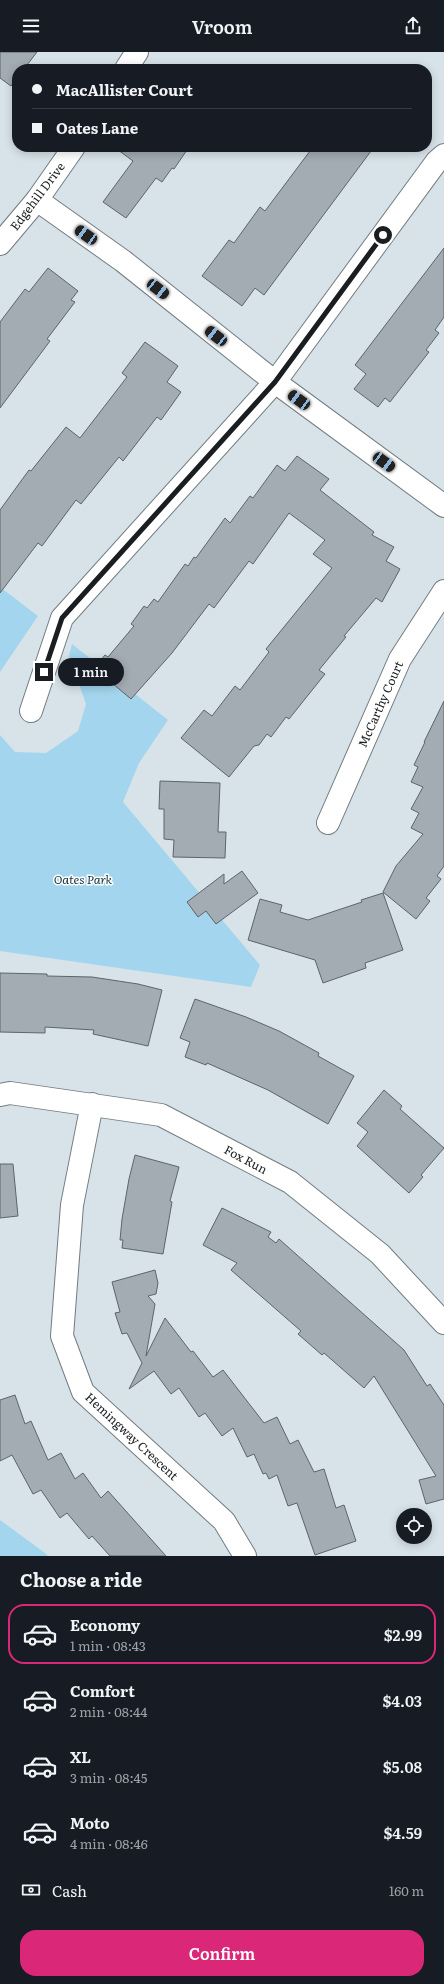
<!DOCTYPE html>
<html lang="en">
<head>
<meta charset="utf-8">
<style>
	:root { --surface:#171b24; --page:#242831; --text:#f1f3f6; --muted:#9ea1a6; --line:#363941; --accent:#db2777 }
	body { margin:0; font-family:Literata,serif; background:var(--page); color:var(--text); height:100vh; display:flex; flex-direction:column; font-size:15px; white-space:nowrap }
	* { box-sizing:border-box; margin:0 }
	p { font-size:13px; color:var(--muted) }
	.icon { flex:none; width:22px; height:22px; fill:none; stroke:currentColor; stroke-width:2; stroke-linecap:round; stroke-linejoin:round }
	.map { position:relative; height:1504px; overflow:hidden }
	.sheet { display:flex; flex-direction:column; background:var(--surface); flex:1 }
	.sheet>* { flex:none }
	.guide { position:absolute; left:12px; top:12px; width:420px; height:88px; border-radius:16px; box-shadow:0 2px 10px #0003; display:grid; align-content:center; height:88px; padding:0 20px; background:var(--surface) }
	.tools { position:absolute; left:396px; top:1456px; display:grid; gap:8px }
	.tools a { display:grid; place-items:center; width:36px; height:36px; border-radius:50%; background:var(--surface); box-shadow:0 2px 10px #0003; font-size:20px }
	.end { position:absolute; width:18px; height:18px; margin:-9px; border:5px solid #1a1e20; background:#fff; box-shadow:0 0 0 2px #fff }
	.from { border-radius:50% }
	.bubble { position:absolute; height:28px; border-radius:14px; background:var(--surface); box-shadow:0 2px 10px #0003; font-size:13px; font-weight:600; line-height:28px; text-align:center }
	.car { position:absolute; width:12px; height:24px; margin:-12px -6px; border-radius:5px; box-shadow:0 0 3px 1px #0007; background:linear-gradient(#222 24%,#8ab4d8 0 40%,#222 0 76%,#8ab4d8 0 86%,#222 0) }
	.guide b { display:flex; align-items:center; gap:14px; height:38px; font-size:15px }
	.guide b+b { border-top:1px solid var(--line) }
	.guide i { width:10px; height:10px; background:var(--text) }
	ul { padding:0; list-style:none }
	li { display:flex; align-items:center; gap:12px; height:60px; margin:0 8px 6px; padding:0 12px; border:2px solid transparent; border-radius:16px }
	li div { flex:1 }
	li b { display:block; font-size:15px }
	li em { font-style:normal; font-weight:600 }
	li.active { border-color:var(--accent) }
	li>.icon { width:36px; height:36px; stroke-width:1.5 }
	h2 { padding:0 20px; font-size:18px; line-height:48px }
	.pay { display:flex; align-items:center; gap:10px; height:44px; padding:0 20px; font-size:15px }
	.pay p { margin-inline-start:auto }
	.cta { display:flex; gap:8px; margin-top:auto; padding:8px 20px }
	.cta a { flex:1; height:46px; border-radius:16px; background:var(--accent); color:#fff; font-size:16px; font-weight:600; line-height:46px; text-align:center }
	header { display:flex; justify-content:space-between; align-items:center; height:52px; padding:0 20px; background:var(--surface); font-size:18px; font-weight:600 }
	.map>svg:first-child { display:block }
	.green { fill:#a3d6ee }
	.building { fill:#a3abb3; stroke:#5d646b }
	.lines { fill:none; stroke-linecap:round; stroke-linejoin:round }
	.street-casing { stroke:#727c81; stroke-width:24 }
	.secondary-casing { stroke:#727c81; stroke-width:24 }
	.street { stroke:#fff; stroke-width:22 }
	.secondary { stroke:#fff; stroke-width:22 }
	.route { stroke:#1a1e20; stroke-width:5 }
	.labels { text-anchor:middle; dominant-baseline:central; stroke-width:3; stroke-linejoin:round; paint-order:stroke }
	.street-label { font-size:12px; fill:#1a1e20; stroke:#fff }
	.park-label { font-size:12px; font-style:italic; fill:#133340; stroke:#fff }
</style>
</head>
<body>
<header><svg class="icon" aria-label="menu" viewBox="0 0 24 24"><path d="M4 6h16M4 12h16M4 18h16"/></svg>Vroom<svg class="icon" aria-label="share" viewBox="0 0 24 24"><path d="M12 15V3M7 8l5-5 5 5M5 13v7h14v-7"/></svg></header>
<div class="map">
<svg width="444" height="1504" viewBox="0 0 444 1504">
	<rect width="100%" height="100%" fill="#d8e3e9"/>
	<path class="green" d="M 0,535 L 38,564 L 0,620 Z
		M 72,592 L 168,668 L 139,711 L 123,750 L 260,913 L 251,935 L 0,899 L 0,683 L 15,700 L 46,701 L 78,679 L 86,652 L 69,604 Z
		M 0,1468 L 45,1501 L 48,1504 L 0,1504 Z"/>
	<path class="building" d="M 0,0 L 37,0 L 24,17 L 17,17 L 17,26 L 11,34 L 0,26 Z
		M 114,95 L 189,95 L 174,117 L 172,116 L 162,130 L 156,126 L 126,166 L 103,150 L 133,109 Z
		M 313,95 L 374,95 L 264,243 L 255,236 L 242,254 L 202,224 L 229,188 L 234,191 L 260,155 L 265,159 Z
		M 444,196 L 444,265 L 435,278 L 439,281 L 426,298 L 429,300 L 390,350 L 385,346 L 378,355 L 354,337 L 366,322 L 355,313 Z
		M 48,216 L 78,239 L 71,248 L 75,250 L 47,287 L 50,289 L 0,356 L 0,270 L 25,237 L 29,240 Z
		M 145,290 L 178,314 L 167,330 L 181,340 L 161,368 L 157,365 L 123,409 L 119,405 L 81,452 L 76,448 L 42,494 L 38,491 L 0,541 L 0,458 L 29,418 L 31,419 L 66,375 L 80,386 L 127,325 L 122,321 Z
		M 297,404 L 329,427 L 320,438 L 374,480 L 372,483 L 394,495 L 386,509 L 400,517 L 382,550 L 376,546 L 344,584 L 346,585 L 319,618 L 325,622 L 289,667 L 286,665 L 271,685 L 267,682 L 259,693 L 254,694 L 229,725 L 181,686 L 204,658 L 212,664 L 235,634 L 240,638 L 269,600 L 266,597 L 332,516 L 313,502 L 325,488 L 289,461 L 253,512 L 249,509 L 214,556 L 209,552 L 172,601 L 131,647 L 94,616 L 105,603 L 108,605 L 134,574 L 131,572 L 144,554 L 147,556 L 154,547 L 158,550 L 185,512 L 188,514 L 194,505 L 196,506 L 225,466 L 230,471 L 250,444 L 253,446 L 277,413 L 285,419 Z
		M 444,649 L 444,814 L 437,824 L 441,827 L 426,846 L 430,849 L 416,867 L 383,840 L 396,814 L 423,782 L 411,776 L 419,761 L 411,757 L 423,735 L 411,730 L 418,715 L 414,713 L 425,690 L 424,690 Z
		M 160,729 L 220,731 L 218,780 L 226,780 L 225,806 L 173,805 L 174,788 L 164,787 L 164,757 L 159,757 Z
		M 242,819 L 258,841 L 216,872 L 206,859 L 198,865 L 187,850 L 224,822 L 224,832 Z
		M 383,841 L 403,898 L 365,911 L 366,916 L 323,931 L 315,908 L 248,888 L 260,847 L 282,853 L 280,860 L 308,868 L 362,850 L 361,848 Z
		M 0,921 L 47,922 L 47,924 L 92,925 L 138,932 L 162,938 L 148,994 L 93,982 L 94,978 L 45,975 L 45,981 L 0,980 Z
		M 195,947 L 246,965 L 279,979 L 319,1001 L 318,1004 L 354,1024 L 328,1072 L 268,1038 L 207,1011 L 206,1013 L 185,1005 L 190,990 L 180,986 Z
		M 384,1038 L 402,1054 L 400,1057 L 444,1096 L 421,1123 L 423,1125 L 409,1141 L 357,1094 L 368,1080 L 357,1071 Z
		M 135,1103 L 179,1115 L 170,1149 L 172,1150 L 163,1202 L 122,1196 L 123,1188 L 120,1188 L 122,1167 L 129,1127 Z
		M 0,1112 L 13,1112 L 18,1164 L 0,1166 Z
		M 222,1156 L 271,1180 L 268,1185 L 276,1191 L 279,1187 L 404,1298 L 427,1334 L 430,1332 L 444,1353 L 444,1447 L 426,1452 L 419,1428 L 436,1424 L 374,1324 L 364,1336 L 324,1301 L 322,1303 L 298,1282 L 301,1279 L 231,1218 L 237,1211 L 203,1193 Z
		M 155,1218 L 158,1231 L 156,1242 L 148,1244 L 155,1252 L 146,1304 L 165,1266 L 191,1300 L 193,1299 L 213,1325 L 223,1318 L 264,1371 L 277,1365 L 290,1392 L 298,1388 L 314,1420 L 324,1417 L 336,1456 L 344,1453 L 356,1489 L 315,1503 L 297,1451 L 288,1454 L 277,1423 L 269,1427 L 266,1421 L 263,1422 L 254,1402 L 247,1405 L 233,1376 L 222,1384 L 205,1361 L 199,1365 L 179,1336 L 171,1342 L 154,1319 L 129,1337 L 142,1311 L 127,1281 L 122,1282 L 115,1261 L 120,1260 L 112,1230 Z
		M 15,1343 L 25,1372 L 31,1369 L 48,1408 L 61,1401 L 75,1427 L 83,1421 L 101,1446 L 108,1439 L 166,1504 L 110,1504 L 92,1484 L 89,1487 L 67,1461 L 60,1466 L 41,1438 L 33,1442 L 12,1403 L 0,1409 L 0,1348 Z"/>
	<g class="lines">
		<g class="street-casing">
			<path id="street" d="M 37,148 L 123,209 L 275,330 L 444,454
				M 31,659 L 62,566 L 275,330 L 437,109 L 444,103
				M 328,771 L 400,607 L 444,539
				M 0,1043 L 10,1041 L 161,1063 L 290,1130 L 380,1202 L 444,1271
				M 92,1052 L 72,1153 L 62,1284 L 83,1340 L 224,1469 L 245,1504"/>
		</g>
		<g class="secondary-casing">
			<path id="secondary" d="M 126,17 L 137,0
				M 0,192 L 37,148 L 74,95"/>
		</g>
		<use href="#street" class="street"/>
		<use href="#secondary" class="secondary"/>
	</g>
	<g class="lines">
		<path class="route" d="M 44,620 L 62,566 L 275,330 L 383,183"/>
	</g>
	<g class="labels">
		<g class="street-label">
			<text transform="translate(37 144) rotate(-53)">Edgehill Drive</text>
			<text transform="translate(380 652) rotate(-66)">McCarthy Court</text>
			<text transform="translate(246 1107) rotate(28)">Fox Run</text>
			<text transform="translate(132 1384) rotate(43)">Hemingway Crescent</text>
		</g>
		<g class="park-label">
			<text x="83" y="827">Oates Park</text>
		</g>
	</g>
</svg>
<div class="tools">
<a><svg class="icon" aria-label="locate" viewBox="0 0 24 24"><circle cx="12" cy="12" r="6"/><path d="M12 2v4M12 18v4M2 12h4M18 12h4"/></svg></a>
</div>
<i class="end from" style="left:383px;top:183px"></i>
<i class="end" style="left:44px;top:620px"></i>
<div class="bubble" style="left:58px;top:606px;width:66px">1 min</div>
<i class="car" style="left:86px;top:183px;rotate:305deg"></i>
<i class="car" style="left:158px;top:237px;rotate:128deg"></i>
<i class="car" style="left:216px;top:284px;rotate:308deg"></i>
<i class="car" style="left:299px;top:348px;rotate:306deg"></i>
<i class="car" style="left:384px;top:410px;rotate:126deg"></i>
<div class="guide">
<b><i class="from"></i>MacAllister Court</b>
<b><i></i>Oates Lane</b>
</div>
</div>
<section class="sheet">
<h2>Choose a ride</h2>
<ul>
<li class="active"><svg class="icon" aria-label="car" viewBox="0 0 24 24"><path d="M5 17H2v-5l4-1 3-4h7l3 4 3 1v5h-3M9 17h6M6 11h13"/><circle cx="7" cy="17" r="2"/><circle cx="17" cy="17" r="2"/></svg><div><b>Economy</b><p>1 min · 08:43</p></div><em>$2.99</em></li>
<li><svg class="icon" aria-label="car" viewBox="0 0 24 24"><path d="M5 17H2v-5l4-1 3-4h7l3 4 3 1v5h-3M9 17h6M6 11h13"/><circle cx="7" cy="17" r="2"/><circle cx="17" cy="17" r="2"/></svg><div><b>Comfort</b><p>2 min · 08:44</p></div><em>$4.03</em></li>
<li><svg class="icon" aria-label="car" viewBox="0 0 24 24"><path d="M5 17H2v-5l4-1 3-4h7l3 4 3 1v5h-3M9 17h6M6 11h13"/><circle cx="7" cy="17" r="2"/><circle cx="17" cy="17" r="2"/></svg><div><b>XL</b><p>3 min · 08:45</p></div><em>$5.08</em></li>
<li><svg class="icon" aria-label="car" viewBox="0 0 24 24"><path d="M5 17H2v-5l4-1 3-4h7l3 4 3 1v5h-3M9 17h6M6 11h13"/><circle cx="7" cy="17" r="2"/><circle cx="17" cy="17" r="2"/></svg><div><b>Moto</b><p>4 min · 08:46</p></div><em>$4.59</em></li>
</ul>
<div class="pay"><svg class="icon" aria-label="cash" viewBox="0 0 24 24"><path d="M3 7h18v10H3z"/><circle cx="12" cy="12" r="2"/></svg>Cash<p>160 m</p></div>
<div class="cta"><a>Confirm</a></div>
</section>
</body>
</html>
